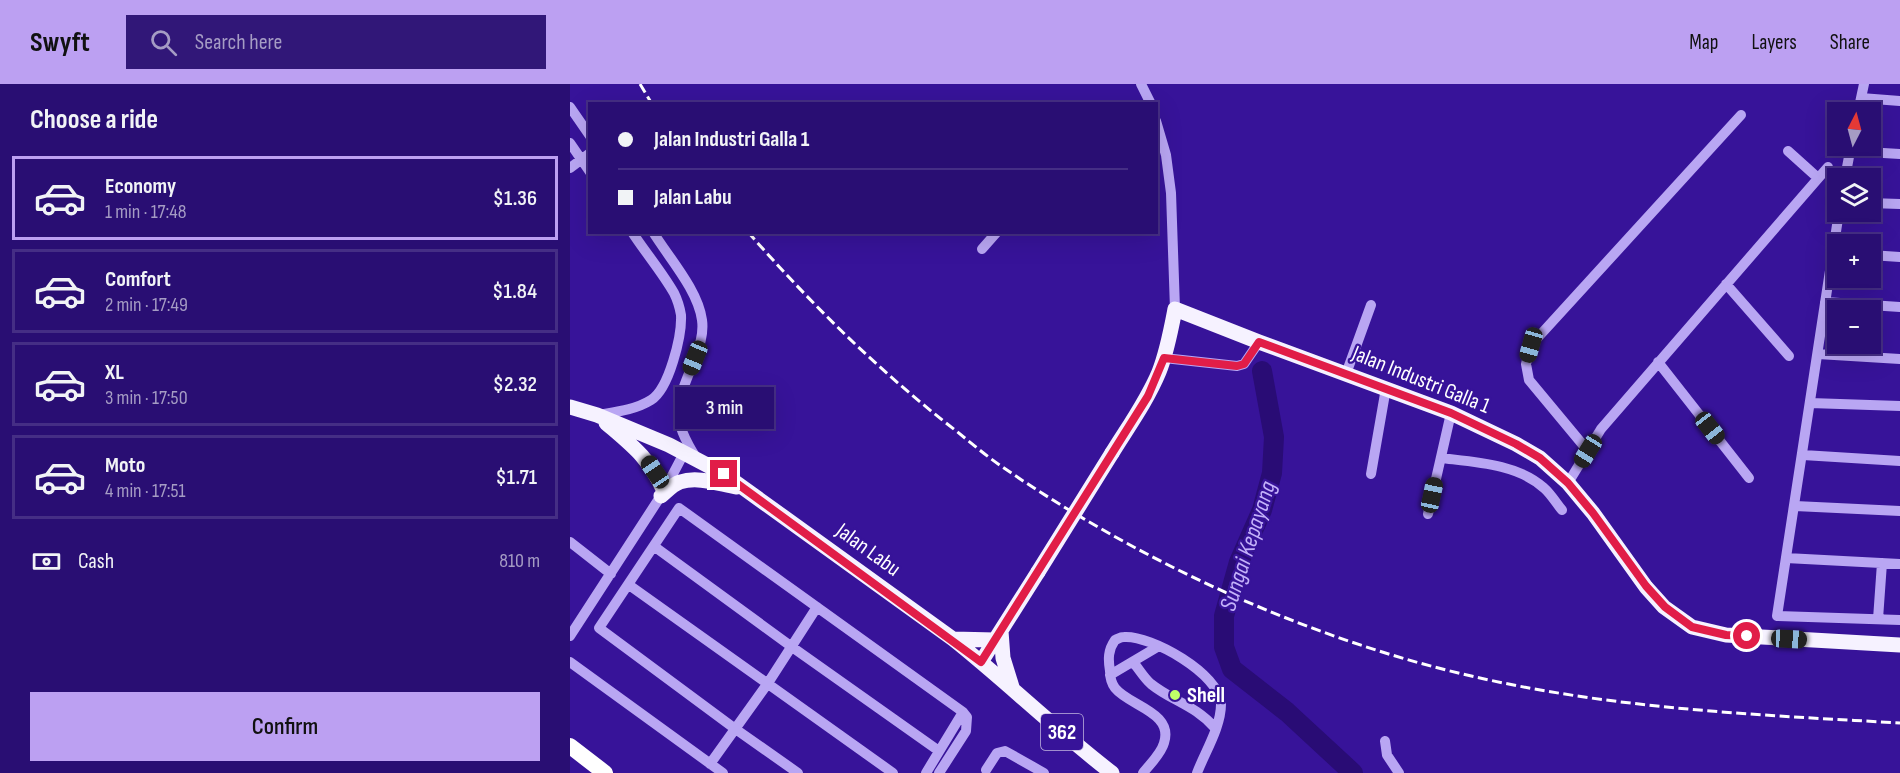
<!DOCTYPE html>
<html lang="en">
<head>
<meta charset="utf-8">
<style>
	:root { --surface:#290e73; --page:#311778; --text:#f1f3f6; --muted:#a59cc4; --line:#452e85; --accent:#bca0f2 }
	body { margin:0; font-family:"Sofia Sans Condensed",sans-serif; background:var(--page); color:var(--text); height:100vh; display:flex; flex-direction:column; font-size:22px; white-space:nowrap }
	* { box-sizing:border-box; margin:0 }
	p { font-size:20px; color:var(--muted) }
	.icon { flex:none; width:33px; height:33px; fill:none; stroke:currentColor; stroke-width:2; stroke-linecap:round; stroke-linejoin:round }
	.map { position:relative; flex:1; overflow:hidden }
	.side { display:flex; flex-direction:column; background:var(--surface); width:570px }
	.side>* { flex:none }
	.top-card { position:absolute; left:18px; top:18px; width:570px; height:132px; border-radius:0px; box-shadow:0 6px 24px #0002,0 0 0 2px var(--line); display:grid; align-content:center; height:132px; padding:0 30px; background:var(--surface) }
	.needle { width:39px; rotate:6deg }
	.controls { position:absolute; left:1257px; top:18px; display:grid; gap:12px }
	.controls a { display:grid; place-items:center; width:54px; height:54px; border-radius:0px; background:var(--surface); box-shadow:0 6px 24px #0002,0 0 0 2px var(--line); font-size:30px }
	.end { position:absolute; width:27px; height:27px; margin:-14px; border:8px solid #e11d48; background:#fff; box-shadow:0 0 0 3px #fff }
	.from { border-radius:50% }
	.bubble { position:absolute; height:42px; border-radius:0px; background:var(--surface); box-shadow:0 6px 24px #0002,0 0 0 2px var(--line); font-size:20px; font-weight:600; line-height:42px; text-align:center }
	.car { position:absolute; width:18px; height:36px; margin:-18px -9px; border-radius:8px; box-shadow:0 0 4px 2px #0007; background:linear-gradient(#222 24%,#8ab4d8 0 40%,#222 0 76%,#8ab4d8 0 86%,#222 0) }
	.top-card b { display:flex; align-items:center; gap:21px; height:57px; font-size:22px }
	.top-card b+b { border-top:2px solid var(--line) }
	.top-card i { width:15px; height:15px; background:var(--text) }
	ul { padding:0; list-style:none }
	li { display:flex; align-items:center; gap:18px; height:84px; margin:0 12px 9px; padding:0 18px; border:3px solid var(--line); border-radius:0px }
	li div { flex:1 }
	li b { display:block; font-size:22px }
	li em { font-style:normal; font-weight:600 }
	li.selected { border-color:var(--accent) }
	li>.icon { width:54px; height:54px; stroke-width:1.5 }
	h2 { padding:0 30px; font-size:27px; line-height:72px }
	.pay { display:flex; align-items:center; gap:15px; height:66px; padding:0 30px; font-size:22px }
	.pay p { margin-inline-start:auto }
	.button { display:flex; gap:12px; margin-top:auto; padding:12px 30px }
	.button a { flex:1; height:69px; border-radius:0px; background:var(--accent); color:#111; font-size:24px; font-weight:600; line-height:69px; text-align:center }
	header { display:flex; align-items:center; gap:36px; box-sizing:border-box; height:84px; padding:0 30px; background:var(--accent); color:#111 }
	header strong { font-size:28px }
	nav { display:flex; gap:33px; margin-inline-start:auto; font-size:21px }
	.search { width:420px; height:54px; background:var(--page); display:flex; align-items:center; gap:15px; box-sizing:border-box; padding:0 21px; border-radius:0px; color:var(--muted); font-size:22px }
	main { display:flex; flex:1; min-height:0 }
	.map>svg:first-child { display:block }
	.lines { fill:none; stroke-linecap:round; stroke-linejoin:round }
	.river { stroke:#290c75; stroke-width:20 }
	.minor { stroke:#b9a6f3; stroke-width:10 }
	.major { stroke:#f6f2ff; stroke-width:15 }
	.highway { stroke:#fff; stroke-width:16 }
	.rail { stroke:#fff; stroke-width:3; stroke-dasharray:10 4.5; stroke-linecap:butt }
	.major-bridge { stroke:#f6f2ff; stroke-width:15 }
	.route { stroke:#e11d48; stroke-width:8 }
	.poi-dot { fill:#c0ff68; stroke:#371399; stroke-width:2 }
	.labels { text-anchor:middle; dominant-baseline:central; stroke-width:4.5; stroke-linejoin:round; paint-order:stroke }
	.shield { fill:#371399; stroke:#c3b8e0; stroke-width:1.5 }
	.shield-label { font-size:21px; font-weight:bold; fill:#fff }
	.street-label { font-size:22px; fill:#fff; stroke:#371399 }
	.poi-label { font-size:22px; font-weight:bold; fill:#fff; stroke:#371399; text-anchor:start }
	.water-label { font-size:24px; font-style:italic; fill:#c4b2fa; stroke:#371399 }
</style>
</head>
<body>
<header>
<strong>Swyft</strong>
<div class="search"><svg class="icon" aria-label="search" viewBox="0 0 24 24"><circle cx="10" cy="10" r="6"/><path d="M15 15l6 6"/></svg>Search here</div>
<nav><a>Map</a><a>Layers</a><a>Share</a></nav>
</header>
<main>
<section class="side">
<h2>Choose a ride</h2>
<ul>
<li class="selected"><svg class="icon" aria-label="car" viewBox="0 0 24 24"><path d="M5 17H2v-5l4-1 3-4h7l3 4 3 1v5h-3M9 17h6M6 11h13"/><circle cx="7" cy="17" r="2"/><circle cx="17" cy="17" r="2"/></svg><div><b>Economy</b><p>1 min · 17:48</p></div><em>$1.36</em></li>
<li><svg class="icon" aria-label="car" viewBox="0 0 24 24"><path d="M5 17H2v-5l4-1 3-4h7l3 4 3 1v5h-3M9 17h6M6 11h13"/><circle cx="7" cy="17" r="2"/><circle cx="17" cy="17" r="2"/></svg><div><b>Comfort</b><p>2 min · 17:49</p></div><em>$1.84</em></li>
<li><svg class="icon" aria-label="car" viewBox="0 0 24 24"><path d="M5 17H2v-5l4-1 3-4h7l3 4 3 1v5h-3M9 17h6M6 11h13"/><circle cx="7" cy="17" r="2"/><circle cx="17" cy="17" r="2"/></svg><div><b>XL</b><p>3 min · 17:50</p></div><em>$2.32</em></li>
<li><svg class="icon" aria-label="car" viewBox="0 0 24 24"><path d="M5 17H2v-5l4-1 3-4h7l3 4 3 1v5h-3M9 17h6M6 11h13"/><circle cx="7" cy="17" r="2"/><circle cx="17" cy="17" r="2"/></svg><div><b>Moto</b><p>4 min · 17:51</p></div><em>$1.71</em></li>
</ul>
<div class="pay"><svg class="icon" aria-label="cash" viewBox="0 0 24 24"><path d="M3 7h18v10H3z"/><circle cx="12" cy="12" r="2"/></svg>Cash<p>810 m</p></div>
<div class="button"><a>Confirm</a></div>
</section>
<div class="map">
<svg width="1330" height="689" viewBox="0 0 1330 689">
	<rect width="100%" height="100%" fill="#371399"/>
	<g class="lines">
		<path class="river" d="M 692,287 L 704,353 L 702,389 L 692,426 L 669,478 L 654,532 L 654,563 L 662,585 L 717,628 L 783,689"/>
		<path class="minor" d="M 571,0 L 581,20
			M 1291,14 L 1330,17
			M 0,23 L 20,52
			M 1288,28 L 1294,0
			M 586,37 L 596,71 L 601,109 L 605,225
			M 0,59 L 20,88
			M 1218,67 L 1248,94
			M 1280,67 L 1330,70
			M 0,84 L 20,69
			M 1275,94 L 1281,62
			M 1300,119 L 1330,120
			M 1269,128 L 1207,532 L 1330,536
			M 83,148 C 99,174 128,206 132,236 C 134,250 129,264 124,277 C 106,321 100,333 127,375
			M 412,165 L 427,148
			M 1300,171 L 1330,173
			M 1156,200 L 1219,272
			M 1255,218 L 1330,223
			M 1248,270 L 1330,275
			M 594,274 L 667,282 L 674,280 L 689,258
			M 1088,278 L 1179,394
			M 776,290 L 801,221
			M 1240,319 L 1330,322
			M 28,331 C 45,328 65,326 81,316 C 99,305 112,252 111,231 C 110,225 107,215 104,209 C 92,188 75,168 62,148
			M 1018,367 L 959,296 L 956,280 L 961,261 L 1171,31
			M 1233,371 L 1330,377
			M 871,374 C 904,378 948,380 974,404 C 981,410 986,419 992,426
			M 801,390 L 816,304
			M 998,399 L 1031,345 L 1258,83
			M 1225,422 L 1330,427
			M 858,430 L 881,329
			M 0,458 L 41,490
			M 85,463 L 222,563 L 369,667
			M 1216,474 L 1330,480
			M 59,501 L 323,689
			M 1308,535 L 1312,479
			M 0,552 L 94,407 L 114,369
			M 0,578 L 153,689
			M 563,578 C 569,585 574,594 581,600 C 602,617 625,621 645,644
			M 540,591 L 589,562
			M 815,657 L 817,671 L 829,689
			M 140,680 L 198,599 L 247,523
			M 416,686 L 427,669 L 435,667 L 474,689
			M 228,689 L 164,644 L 29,544 L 109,424 L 393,628 L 397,633 L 396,647 L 369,689
			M 356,689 L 393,628
			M 573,689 C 580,680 591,670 594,659 C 604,628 559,622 545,604 C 542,600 540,593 540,587 C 538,575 538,566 545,556 C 548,555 550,553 554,553 C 581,551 650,590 651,620 C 651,643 635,668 627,689"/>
		<path class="major" d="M 0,323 L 27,331 L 99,361 L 154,390 L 383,555 C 437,598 487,647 542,689
			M 36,339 C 64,363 78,373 94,407
			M 542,369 C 558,343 577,317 589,288 C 597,268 601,246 605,225 L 689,258 L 881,329 L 946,360 L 970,374 L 998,399 L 1023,429 L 1076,503 L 1094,523 L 1122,543 L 1156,551 L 1330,561
			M 91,412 C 97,407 103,400 110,398 C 128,392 149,400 167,403
			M 431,547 L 433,574 L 442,603
			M 383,555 L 425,556
			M 411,578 L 468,488"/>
		<path class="highway" d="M 0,662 L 35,689"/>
		<path class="rail" d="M 70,0 L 82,20
			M 178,148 C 241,220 309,287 385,346 C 400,358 415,371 431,382 C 572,479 742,557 910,594 C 1048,625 1189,631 1330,639"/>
		<path class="major-bridge" d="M 468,488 L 542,369"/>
	</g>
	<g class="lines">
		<path class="route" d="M 154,390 L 411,578 L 578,312 L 594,274 L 667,282 L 674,280 L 689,258 L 881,329 L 946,360 L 970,374 L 998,399 L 1023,429 L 1076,502 L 1095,523 L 1122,543 L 1156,551 L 1177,552"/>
	</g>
	<circle class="poi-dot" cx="605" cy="611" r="6"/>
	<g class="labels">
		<rect class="shield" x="471" y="630" width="42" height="36" rx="4.5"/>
		<g class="shield-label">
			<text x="492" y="648">362</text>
		</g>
		<g class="street-label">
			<text transform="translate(851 296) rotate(22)">Jalan Industri Galla 1</text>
			<text transform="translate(298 466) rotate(36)">Jalan Labu</text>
		</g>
		<g class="poi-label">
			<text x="617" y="611">Shell</text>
		</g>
		<g class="water-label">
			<text transform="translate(678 462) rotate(-72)">Sungai Kepayang</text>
		</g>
	</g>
</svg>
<div class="controls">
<a><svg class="needle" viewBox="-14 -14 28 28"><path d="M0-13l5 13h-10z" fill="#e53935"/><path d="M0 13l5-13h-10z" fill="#a59cc4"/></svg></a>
<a><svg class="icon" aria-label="layers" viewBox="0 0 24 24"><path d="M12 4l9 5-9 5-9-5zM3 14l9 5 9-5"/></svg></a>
<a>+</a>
<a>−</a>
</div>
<i class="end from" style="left:1177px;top:552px"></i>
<i class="end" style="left:154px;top:390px"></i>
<div class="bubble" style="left:105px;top:303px;width:99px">3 min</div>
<i class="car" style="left:961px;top:261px;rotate:196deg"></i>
<i class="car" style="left:125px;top:274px;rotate:202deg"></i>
<i class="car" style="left:1140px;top:344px;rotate:142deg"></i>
<i class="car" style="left:1018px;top:367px;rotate:212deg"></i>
<i class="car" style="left:85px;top:388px;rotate:326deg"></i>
<i class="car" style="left:862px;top:411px;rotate:12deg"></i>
<i class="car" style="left:1219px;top:555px;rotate:93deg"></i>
<div class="top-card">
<b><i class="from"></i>Jalan Industri Galla 1</b>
<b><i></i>Jalan Labu</b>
</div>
</div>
</main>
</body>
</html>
